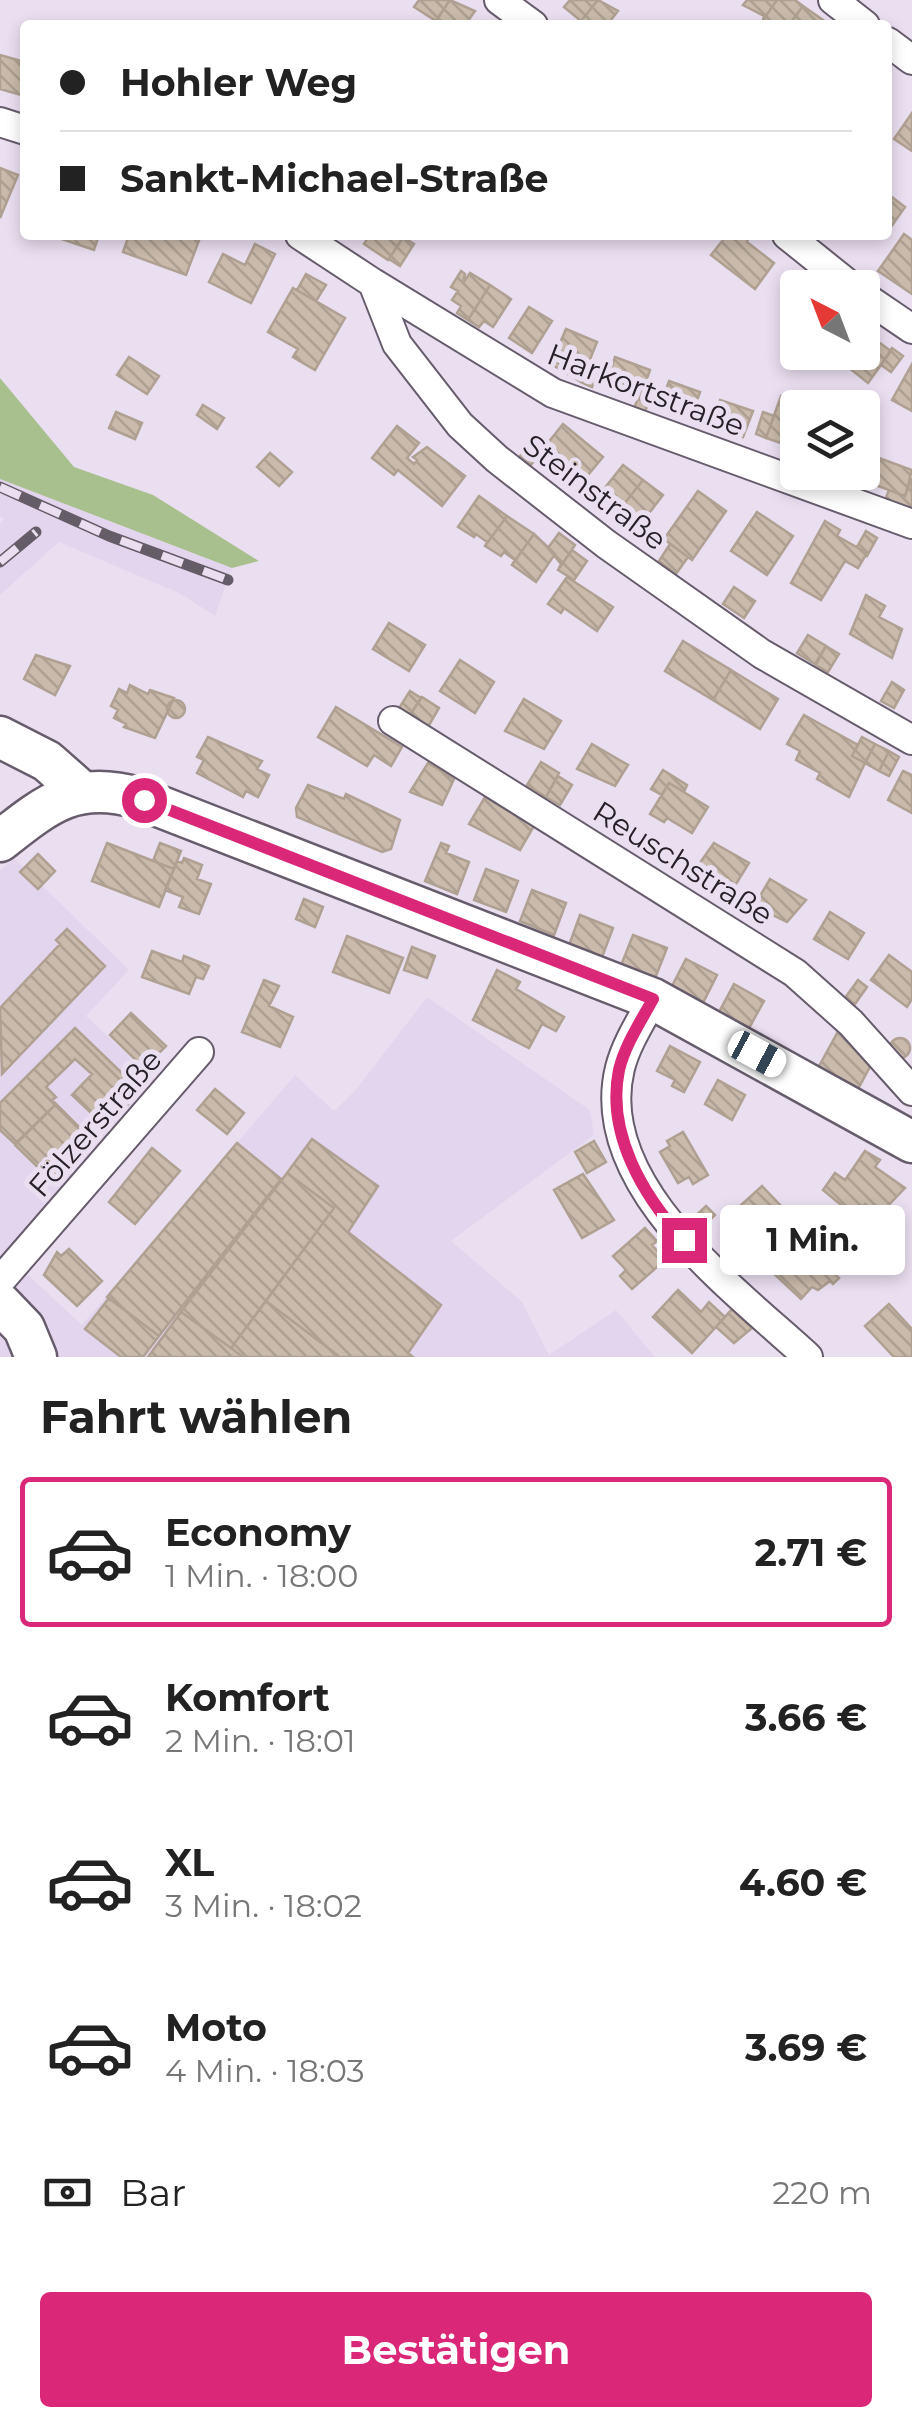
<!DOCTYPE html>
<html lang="de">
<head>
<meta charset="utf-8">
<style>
	:root { --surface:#fff; --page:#f6f6f6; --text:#222; --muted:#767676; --line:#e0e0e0; --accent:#db2777 }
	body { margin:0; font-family:Montserrat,sans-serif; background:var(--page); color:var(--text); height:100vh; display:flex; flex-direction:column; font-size:38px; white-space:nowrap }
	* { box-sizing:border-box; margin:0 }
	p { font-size:32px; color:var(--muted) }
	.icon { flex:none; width:55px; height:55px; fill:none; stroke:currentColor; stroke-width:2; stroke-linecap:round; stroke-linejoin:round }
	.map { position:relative; height:1357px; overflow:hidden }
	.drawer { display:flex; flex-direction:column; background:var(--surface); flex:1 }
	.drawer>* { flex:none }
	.guide { position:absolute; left:20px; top:20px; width:872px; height:220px; border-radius:10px; box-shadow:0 5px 15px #0003; display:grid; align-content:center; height:220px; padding:0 40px; background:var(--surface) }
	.needle { width:65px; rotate:318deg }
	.tools { position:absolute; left:780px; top:270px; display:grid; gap:20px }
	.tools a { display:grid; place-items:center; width:100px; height:100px; border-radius:10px; background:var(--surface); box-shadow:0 5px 15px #0003; font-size:50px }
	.end { position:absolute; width:45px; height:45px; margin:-22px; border:12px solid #db2777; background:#fff; box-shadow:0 0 0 5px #fff }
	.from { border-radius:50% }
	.bubble { position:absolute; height:70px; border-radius:10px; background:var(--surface); box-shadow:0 5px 15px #0003; font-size:32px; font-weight:700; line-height:70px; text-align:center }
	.car { position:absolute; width:30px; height:60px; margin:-30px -15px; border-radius:12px; box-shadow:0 0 8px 2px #0007; background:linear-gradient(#fff 24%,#345 0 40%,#fff 0 76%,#345 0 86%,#fff 0) }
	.guide b { display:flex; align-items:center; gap:35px; height:95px; font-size:38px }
	.guide b+b { border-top:2px solid var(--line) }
	.guide i { width:25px; height:25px; background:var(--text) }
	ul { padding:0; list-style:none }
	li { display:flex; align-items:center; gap:30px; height:150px; margin:0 20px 15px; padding:0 20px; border:5px solid transparent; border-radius:10px }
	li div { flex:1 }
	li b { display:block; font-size:38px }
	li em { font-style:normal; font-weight:700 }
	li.on { border-color:var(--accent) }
	li>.icon { width:90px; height:90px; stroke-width:1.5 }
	h2 { padding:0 40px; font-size:45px; line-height:120px }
	.pay { display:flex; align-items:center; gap:25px; height:110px; padding:0 40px; font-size:38px }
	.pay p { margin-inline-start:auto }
	.cta { display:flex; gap:20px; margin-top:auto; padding:20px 40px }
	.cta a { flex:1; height:115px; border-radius:10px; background:var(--accent); color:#fff; font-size:40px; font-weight:700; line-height:115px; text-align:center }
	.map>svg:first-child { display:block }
	.built { fill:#e4d5ee }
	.green { fill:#a8c08e }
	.building { fill:url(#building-back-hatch); stroke:#b0a092; stroke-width:2.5 }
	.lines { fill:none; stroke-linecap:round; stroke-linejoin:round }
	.street-casing { stroke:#665c6c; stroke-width:32 }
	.secondary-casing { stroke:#665c6c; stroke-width:45 }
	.street { stroke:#fff; stroke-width:28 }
	.secondary { stroke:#fff; stroke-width:40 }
	.rail-casing { stroke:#645d68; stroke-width:11 }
	.rail { stroke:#eadff1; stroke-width:8; stroke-dasharray:22; stroke-linecap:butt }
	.route { stroke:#db2777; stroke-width:12 }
	.labels { text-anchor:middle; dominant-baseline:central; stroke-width:10; stroke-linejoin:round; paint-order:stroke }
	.street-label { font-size:30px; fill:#262128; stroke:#eadff1 }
</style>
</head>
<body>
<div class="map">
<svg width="912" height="1357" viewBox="0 0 912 1357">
	<defs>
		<pattern id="building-back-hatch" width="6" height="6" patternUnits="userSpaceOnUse" patternTransform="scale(2.5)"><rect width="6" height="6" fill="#cabaab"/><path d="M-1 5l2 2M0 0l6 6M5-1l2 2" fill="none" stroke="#ada093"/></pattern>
	</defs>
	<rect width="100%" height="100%" fill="#eadff1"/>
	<path class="built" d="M 0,479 L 232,568 L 215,616 L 181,594 L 59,542 L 0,595 L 0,524 L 4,519 L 0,516 Z
		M 15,859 L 129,970 L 86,1016 L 156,1081 L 9,1257 L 82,1325 L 295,1075 L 334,1111 L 355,1091 L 427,997 L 590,1110 L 594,1135 L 451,1241 L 522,1302 L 549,1355 L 616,1310 L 655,1357 L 0,1357 L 0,870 Z"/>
	<path class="green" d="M 0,378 L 74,467 L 153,495 L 259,561 L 232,568 L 0,479 Z"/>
	<path class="building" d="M 419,0 L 450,0 L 436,21 L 414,7 Z
		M 450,0 L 475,11 L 465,25 L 433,25 Z
		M 570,0 L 598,0 L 581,21 L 564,7 Z
		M 598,0 L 618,11 L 607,25 L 586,25 L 581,21 Z
		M 747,0 L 777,0 L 763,20 L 764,16 L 743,5 Z
		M 777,0 L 795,0 L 803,6 L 789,25 L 763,20 Z
		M 803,6 L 823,20 L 819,25 L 789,25 Z
		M 0,55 L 21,61 L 25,56 L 25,96 L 0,89 Z
		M 912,113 L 912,151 L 894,139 Z
		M 0,168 L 18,175 L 0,218 Z
		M 888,194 L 905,207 L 888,231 Z
		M 904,234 L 912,240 L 912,294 L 878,271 Z
		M 50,235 L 99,235 L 94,250 Z
		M 129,235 L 201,235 L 186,275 L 123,252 Z
		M 370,235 L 405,235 L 388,260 L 364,244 Z
		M 727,235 L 749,235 L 747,242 L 774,263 L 755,289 L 711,255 Z
		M 403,237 L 414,244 L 400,266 L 389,259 Z
		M 255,244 L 275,254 L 251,303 L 209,282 L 223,254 L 245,265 Z
		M 461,271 L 465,274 L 463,283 L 470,273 L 490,285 L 468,320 L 457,313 L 461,306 L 452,300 L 458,291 L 451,287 Z
		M 306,274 L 326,285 L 316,301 L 297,290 Z
		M 490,285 L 511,299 L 493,327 L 484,321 L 479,327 L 468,320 Z
		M 293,288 L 345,318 L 315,370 L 293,357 L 298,349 L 268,332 Z
		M 529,307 L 552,321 L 532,353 L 509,338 Z
		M 566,329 L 597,342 L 581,382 L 551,364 Z
		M 862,330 L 891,351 L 868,383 L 838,359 L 842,352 L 862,352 Z
		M 892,348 L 903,356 L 891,372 L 881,365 Z
		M 129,357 L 159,376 L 147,394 L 117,375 Z
		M 615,357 L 650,370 L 640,399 L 605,386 Z
		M 590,360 L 601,365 L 592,387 L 581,382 Z
		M 912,364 L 912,411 L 892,400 Z
		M 669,381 L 700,392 L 691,417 L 660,405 Z
		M 645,382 L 655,385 L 645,412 L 634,408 Z
		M 781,396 L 811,408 L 798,408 L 798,449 L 766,438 Z
		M 720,400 L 753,411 L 743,437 L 711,424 Z
		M 203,405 L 224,418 L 217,429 L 197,415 Z
		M 116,412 L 142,423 L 135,439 L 109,428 Z
		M 763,412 L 774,416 L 766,438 L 756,434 Z
		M 563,424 L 603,457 L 583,481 L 571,471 L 566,477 L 551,464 L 556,459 L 543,449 Z
		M 397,426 L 419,443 L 407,458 L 414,464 L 417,460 L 413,457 L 427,447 L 465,476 L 442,506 L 398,470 L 394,475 L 372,458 Z
		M 533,440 L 543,449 L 531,465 L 520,456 Z
		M 270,453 L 292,472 L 279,486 L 257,467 Z
		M 879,458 L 912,470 L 905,496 L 870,483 Z
		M 623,465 L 643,480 L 620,509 L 600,494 Z
		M 912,478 L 912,509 L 885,500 L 889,490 L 905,496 Z
		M 643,480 L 663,495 L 640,525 L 620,509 Z
		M 698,491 L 726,511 L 692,560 L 664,539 Z
		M 479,496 L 507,516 L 485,546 L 487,542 L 476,534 L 474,537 L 458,527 Z
		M 757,512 L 793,536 L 767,575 L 731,551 Z
		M 507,516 L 534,534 L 512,565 L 515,560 L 504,552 L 501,556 L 485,546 Z
		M 825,521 L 840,530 L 837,536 L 867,553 L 858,568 L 845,561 L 821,600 L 791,583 Z
		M 866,531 L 877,538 L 867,556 L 857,547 Z
		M 559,533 L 575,545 L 558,570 L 561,564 L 548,548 Z
		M 534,534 L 555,554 L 536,582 L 512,565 Z
		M 670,544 L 688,557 L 676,574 L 659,561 Z
		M 572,550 L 587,561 L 574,580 L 558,570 Z
		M 567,577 L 613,607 L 597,631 L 564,608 L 561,613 L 548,604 Z
		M 734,587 L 755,601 L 744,618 L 723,604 Z
		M 866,595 L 885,606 L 879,617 L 902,629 L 892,658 L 850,634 Z
		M 389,623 L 425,645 L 409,671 L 373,649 Z
		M 808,635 L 826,646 L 815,664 L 797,653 Z
		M 683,641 L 731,670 L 713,700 L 665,671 Z
		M 826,646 L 839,654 L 828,672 L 816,665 Z
		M 36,655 L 70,666 L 55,695 L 24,679 Z
		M 460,660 L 494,682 L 475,713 L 440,691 Z
		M 731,670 L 778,699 L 760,729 L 713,700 Z
		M 892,682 L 904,690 L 894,708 L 881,701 Z
		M 130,685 L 148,694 L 150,690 L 174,698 L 155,738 L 124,727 L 126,724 L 114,718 L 118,710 L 111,706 L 119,689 L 127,693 Z
		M 410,691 L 421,698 L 410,715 L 399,708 Z
		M 422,697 L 439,708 L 428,727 L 410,715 Z
		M 524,699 L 561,721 L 544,749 L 505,731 Z
		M167 709a9 9 0 1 1 18 0a9 9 0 1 1-18 0Z
		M 336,707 L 402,747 L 391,766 L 374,755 L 367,766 L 318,737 Z
		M 804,715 L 858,745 L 852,756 L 865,763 L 849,797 L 817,779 L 820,773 L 796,760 L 800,751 L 787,744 Z
		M 208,737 L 262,761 L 257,769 L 269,775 L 258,797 L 246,791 L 243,797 L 197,773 L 204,760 L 197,757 Z
		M 862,737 L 875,744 L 865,763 L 852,756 Z
		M 592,744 L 628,765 L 615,786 L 577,769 Z
		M 875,744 L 889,751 L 879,771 L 865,763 Z
		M 889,751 L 899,757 L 889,776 L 879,771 Z
		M 541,762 L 559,773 L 546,797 L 527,785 Z
		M 428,763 L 454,779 L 442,805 L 410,792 Z
		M 663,770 L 687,785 L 684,792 L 669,783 L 662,795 L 651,789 Z
		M 903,771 L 912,775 L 912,813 L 888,800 Z
		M 558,776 L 572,785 L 560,805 L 546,797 Z
		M 669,783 L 708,807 L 692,833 L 667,818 L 664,822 L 650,814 Z
		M 308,785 L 344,799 L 346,794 L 400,820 L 391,849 L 382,852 L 297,817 L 296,808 Z
		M 485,797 L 534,826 L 520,850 L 469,824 Z
		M 107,843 L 174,869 L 159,907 L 92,881 Z
		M 160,843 L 181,851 L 174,869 L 153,861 Z
		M 441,843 L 449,846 L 446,853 L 469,862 L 457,894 L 425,881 Z
		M 714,843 L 749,863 L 733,889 L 697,867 Z
		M 38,854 L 55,871 L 38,889 L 20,872 Z
		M 184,858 L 202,865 L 197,879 L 211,884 L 199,914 L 179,907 L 183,897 L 165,890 L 177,861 L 182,863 Z
		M 486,869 L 518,881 L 506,912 L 474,900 Z
		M 770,879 L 806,900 L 787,922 L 754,906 Z
		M 532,890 L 566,903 L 554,935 L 520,921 Z
		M 304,899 L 323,907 L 315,927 L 296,919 Z
		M 830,912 L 864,933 L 848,959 L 814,939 Z
		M 580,915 L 613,928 L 601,960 L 568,948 Z
		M 67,929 L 105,966 L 2,1074 L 0,1008 L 60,944 L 56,940 Z
		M 633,935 L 667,948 L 654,981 L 620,968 Z
		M 347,936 L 403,958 L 389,993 L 333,972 Z
		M 412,947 L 435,956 L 427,978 L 404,970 Z
		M 152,951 L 182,962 L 184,956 L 209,966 L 203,979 L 196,977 L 189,994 L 142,977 Z
		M 889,955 L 912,972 L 912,999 L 907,1007 L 871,980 Z
		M 686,959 L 717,975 L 702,1005 L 671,988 Z
		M 497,970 L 520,982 L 516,989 L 564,1017 L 556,1031 L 542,1024 L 529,1048 L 473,1020 Z
		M 264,980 L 279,986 L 269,1006 L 293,1017 L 280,1047 L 242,1032 Z
		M 858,980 L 867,987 L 855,1004 L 845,998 Z
		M 734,984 L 764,1001 L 748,1030 L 718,1014 Z
		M 131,1013 L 166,1046 L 144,1068 L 110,1035 Z
		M 75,1028 L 125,1076 L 114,1087 L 130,1102 L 106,1127 L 72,1095 L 92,1074 L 75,1059 L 46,1087 L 56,1097 L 52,1100 L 56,1104 L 15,1144 L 0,1130 L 0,1103 Z
		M 840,1028 L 872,1063 L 858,1089 L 818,1068 Z
		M890 1048a10 10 0 1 1 20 0a10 10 0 1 1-20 0Z
		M 670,1046 L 700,1062 L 684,1092 L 672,1086 L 675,1080 L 657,1071 Z
		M 718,1080 L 745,1095 L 732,1120 L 705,1104 Z
		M 215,1089 L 244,1113 L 227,1134 L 197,1110 Z
		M 56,1104 L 93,1141 L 52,1181 L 15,1145 Z
		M 683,1132 L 708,1175 L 693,1184 L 689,1177 L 678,1183 L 660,1152 L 670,1146 L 667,1141 Z
		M 312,1139 L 378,1186 L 348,1232 L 441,1305 L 408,1353 L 413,1357 L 340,1357 L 266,1301 L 334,1208 L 287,1173 Z
		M 594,1141 L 606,1162 L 587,1173 L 575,1152 Z
		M 237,1143 L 281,1179 L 159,1336 L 107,1297 Z
		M 152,1148 L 180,1171 L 135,1224 L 109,1202 Z
		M 865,1151 L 880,1160 L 875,1167 L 905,1188 L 880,1214 L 865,1204 L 859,1213 L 849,1207 L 847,1210 L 823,1190 L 835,1173 L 845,1180 Z
		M 287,1173 L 334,1208 L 231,1348 L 181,1312 Z
		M 583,1174 L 614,1220 L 582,1238 L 554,1190 Z
		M 762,1186 L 782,1207 L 750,1238 L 729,1216 Z
		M 706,1206 L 715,1215 L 698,1232 L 689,1222 Z
		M 645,1228 L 657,1241 L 652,1245 L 665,1260 L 632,1289 L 620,1276 L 626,1270 L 613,1256 Z
		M 784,1229 L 792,1238 L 777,1254 L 768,1245 Z
		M 792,1238 L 839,1278 L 833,1284 L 830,1281 L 818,1290 L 812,1287 L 801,1299 L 770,1270 Z
		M 742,1242 L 756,1256 L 740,1271 L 726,1256 Z
		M 69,1249 L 102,1281 L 77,1306 L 44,1275 L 57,1252 L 61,1256 Z
		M 678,1290 L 701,1312 L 709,1302 L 725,1317 L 692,1353 L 653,1317 Z
		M 109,1298 L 159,1336 L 143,1357 L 121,1357 L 85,1329 Z
		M 266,1301 L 340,1357 L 243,1357 L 231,1348 Z
		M 889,1304 L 912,1329 L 912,1357 L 894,1357 L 865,1326 Z
		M 732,1309 L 752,1328 L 734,1343 L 716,1327 Z
		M 181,1312 L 231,1348 L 243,1357 L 148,1357 Z"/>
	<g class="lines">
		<g class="street-casing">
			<path id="street" d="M 499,0 L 533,25
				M 833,0 L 865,25
				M 888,42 L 912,60
				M 0,122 L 25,130
				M 300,235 L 373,283 L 397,344 L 460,425 L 497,459 L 606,544 L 762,654 L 912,740
				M 787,235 L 853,288
				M 373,283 L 553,393 L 912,524
				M 862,295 L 912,329
				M 393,721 L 795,973 L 851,1023 L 912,1091
				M 653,999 C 641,1021 626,1044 620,1068 C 591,1184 735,1290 808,1357
				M 0,1281 L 199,1052"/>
		</g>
		<g class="secondary-casing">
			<path id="secondary" d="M 0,737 L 47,761 L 81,791
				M 0,841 C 47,804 75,780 138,798 L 653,999 L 912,1142
				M 0,1303 L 24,1328 L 36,1357"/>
		</g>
		<use href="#street" class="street"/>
		<use href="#secondary" class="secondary"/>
		<g class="rail-casing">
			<path id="rail" d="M 0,487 L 109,536 L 228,580
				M 0,562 L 36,532"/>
		</g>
		<use href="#rail" class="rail"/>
	</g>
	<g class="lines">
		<path class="route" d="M 144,800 L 653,999 C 641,1021 625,1045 619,1070 C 606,1133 643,1196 684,1240"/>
	</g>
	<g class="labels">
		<g class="street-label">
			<text transform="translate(646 390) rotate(21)">Harkortstraße</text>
			<text transform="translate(595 492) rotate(37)">Steinstraße</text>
			<text transform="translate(683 863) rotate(32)">Reuschstraße</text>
			<text transform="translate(95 1123) rotate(-49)">Fölzerstraße</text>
		</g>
	</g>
</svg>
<div class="tools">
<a><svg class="needle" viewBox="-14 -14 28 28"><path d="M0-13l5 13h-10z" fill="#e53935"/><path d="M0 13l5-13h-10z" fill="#767676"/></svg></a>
<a><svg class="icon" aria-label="layers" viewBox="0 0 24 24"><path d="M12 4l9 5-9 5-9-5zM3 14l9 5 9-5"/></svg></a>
</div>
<i class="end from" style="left:144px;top:800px"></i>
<i class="end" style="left:684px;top:1240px"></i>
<div class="bubble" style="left:720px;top:1205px;width:185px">1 Min.</div>
<i class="car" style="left:757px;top:1054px;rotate:118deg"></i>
<div class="guide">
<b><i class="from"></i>Hohler Weg</b>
<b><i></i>Sankt-Michael-Straße</b>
</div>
</div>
<section class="drawer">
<h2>Fahrt wählen</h2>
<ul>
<li class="on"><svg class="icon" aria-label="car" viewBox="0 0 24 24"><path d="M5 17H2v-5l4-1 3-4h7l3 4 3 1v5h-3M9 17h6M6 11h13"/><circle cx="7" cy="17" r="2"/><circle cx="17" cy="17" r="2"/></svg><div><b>Economy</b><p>1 Min. · 18:00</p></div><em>2.71 €</em></li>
<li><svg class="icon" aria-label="car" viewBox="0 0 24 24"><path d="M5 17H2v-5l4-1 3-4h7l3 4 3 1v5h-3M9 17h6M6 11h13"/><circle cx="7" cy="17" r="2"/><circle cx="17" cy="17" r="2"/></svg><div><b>Komfort</b><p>2 Min. · 18:01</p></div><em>3.66 €</em></li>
<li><svg class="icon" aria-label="car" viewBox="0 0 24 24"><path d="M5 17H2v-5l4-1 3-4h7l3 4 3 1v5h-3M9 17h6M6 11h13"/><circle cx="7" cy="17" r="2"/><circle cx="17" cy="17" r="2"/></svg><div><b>XL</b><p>3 Min. · 18:02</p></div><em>4.60 €</em></li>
<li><svg class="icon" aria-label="car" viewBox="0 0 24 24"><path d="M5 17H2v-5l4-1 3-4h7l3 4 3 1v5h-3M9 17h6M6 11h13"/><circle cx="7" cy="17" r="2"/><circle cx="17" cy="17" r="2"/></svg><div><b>Moto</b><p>4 Min. · 18:03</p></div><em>3.69 €</em></li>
</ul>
<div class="pay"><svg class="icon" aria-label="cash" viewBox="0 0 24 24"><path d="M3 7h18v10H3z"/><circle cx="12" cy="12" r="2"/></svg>Bar<p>220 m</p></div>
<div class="cta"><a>Bestätigen</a></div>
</section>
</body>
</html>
